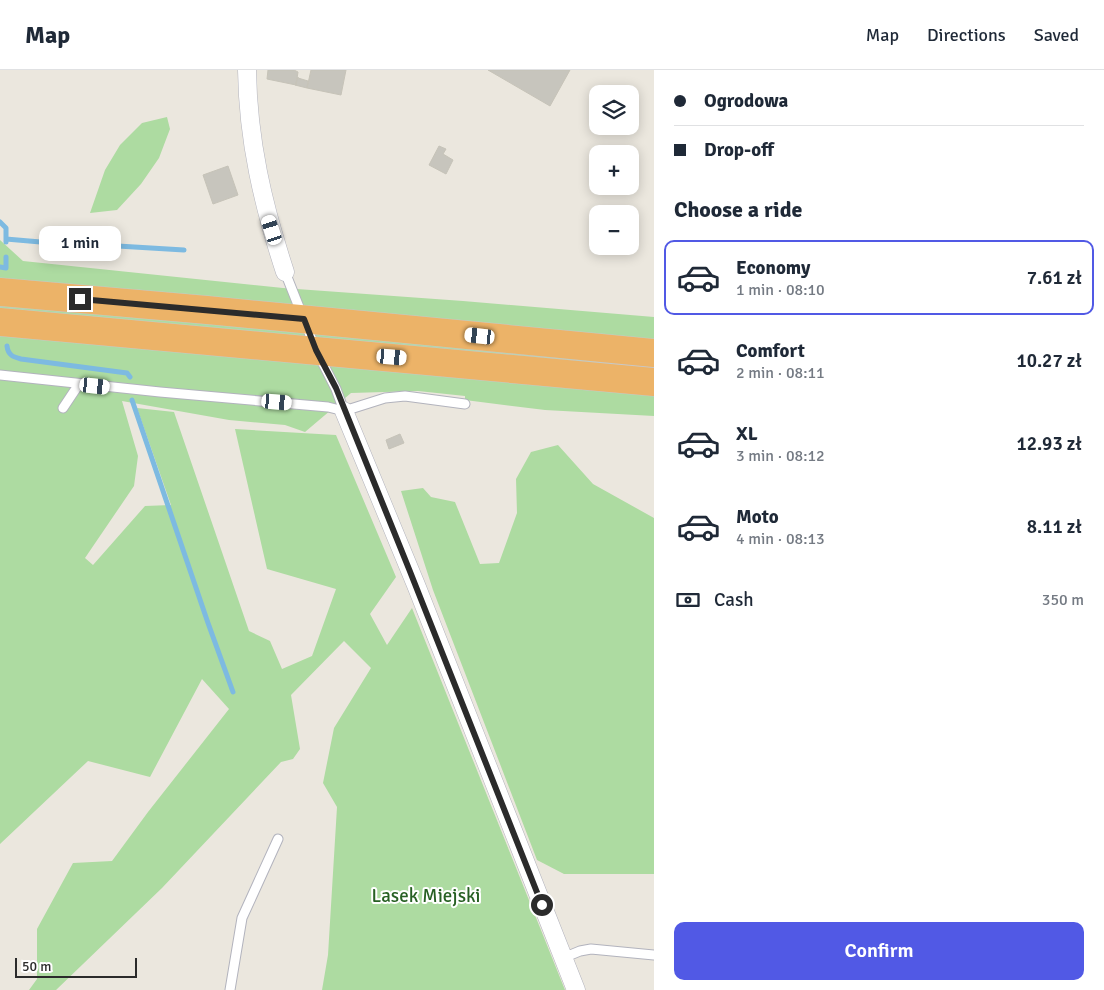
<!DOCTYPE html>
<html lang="en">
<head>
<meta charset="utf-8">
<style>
	:root { --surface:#fff; --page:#f6f6f7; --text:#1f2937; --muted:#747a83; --line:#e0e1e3; --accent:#5159e5 }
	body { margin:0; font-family:Signika,sans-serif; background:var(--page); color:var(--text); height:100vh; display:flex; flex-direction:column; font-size:19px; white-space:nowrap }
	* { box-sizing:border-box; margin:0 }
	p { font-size:16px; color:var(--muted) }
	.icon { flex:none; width:28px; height:28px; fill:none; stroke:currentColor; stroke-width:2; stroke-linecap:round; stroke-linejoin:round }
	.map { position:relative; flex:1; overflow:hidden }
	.sheet { display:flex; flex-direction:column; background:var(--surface); width:450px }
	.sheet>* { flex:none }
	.banner { display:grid; align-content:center; height:110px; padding:0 20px; background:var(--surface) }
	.fabs { position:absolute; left:589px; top:15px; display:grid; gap:10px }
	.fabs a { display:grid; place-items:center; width:50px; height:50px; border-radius:10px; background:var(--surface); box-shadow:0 2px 12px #0003; font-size:25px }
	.scale { position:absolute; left:15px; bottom:12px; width:122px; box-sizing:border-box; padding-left:5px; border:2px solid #2b2b2b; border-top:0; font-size:14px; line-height:18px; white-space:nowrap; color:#2b2b2b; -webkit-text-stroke:4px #fff; paint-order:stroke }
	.end { position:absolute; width:22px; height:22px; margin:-11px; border:6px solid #2b2b2b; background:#fff; box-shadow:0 0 0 2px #fff }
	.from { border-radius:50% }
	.bubble { position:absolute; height:35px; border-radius:10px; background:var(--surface); box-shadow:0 2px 12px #0003; font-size:16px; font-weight:600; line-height:35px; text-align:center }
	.car { position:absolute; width:15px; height:30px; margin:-15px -8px; border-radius:6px; box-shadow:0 0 4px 1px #0007; background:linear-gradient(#fff 24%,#345 0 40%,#fff 0 76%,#345 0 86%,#fff 0) }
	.banner b { display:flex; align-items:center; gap:18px; height:48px; font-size:19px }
	.banner b+b { border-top:1px solid var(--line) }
	.banner i { width:12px; height:12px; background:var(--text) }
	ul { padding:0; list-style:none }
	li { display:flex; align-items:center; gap:15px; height:75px; margin:0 10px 8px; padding:0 10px; border:2px solid transparent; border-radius:10px }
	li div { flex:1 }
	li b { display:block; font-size:19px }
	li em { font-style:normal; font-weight:600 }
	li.active { border-color:var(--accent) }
	li>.icon { width:45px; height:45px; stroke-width:1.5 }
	h2 { padding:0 20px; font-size:22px; line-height:60px }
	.pay { display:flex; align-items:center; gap:12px; height:55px; padding:0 20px; font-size:19px }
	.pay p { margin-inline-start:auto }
	.primary-button { display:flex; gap:10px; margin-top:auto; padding:10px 20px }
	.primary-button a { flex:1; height:58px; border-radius:10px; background:var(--accent); color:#fff; font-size:20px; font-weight:600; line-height:58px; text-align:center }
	header { display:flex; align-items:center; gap:30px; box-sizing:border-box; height:70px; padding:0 25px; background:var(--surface); border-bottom:1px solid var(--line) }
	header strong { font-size:24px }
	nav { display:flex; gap:28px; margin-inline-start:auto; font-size:18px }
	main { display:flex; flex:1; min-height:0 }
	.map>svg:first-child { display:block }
	.green { fill:#addba1 }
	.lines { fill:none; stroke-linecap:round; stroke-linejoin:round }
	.stream { stroke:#7dbae1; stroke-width:5 }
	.building { fill:#c7c5bd; stroke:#c6c3b8 }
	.service-casing { stroke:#b2b3bd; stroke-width:11 }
	.minor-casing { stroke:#b2b3bd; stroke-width:19 }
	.motorway-casing { stroke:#c8c8c8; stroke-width:29 }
	.service { stroke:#fff; stroke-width:9 }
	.minor { stroke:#fff; stroke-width:18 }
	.motorway { stroke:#ecb368; stroke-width:28 }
	.route { stroke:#2b2b2b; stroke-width:6 }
	.labels { text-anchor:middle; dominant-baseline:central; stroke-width:4; stroke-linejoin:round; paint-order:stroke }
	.park-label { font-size:19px; fill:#276023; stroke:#fff }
</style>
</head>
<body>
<header>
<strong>Map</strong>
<nav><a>Map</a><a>Directions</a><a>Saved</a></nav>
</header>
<main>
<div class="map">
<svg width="654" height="920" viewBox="0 0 654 920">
	<rect width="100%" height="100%" fill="#ebe7de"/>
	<path class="green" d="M 167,47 L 170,59 L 159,88 L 141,114 L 117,140 L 90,143 L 105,100 L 120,75 L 142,53 Z
		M 0,170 L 23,191 L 283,218 L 463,231 L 654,247 L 654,346 L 545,340 L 465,330 L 465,326 L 418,321 L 351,323 L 305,362 L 285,355 L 229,350 L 122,331 L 138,386 L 134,416 L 85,488 L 93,495 L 145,436 L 171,435 L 137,338 L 174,342 L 249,561 L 270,571 L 282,599 L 312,586 L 336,519 L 267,499 L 235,359 L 336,365 L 396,507 L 370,544 L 387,575 L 412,538 L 565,920 L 322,920 L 328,885 L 337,737 L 323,713 L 334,658 L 371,598 L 344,571 L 291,625 L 300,679 L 293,689 L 281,692 L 162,818 L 56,920 L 29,920 L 37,909 L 37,859 L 73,793 L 112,791 L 148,742 L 229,639 L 202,609 L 150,707 L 88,691 L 0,774 Z
		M 558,375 L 593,414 L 654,448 L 654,804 L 564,804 L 537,790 L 433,520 L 401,421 L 423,418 L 431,427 L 455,432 L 480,494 L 499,493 L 517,443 L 516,409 L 531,382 Z"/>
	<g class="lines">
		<path class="stream" d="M 0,152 L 6,158 L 6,172
			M 6,169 L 52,173
			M 68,173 L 184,180
			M 0,197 L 6,198 L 6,187
			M 7,276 C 8,285 13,287 21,289 L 127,303 L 130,307
			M 132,330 L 208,553 L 233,622"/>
	</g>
	<path class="building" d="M 268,0 L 294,0 L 298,2 L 296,15 L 267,9 Z
		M 311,0 L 346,0 L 341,25 L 307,18 Z
		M 488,0 L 570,0 L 550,36 Z
		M 298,7 L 298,8 L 308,11 L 307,18 L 295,15 Z
		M 439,76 L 446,79 L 443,84 L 453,90 L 446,104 L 429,95 Z
		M 228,96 L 238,125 L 213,134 L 203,105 Z
		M 400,364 L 404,373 L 389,379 L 386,370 Z"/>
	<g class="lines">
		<g class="service-casing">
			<path id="service" d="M 285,202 L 316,280 L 336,319 L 344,341
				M 0,305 L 160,322 L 328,337 L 344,341 L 385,328 L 405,326 L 465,334
				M 63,338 L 79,314
				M 563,888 L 580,881 L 591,879 L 654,885
				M 230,920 L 242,848 L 278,769"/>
		</g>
		<g class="minor-casing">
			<path id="minor" d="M 247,0 C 248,71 263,135 285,202
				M 344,341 L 416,515 L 576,920"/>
		</g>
		<g class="motorway-casing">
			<path id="motorway" d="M 0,222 L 207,240 L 654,283
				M 0,252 L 654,312"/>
		</g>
		<use href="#service" class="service"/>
		<use href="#minor" class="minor"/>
		<use href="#motorway" class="motorway"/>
	</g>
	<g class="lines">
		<path class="route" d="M 80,229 L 304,249 L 316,280 L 336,318 L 409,499 L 542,835"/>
	</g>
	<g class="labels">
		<g class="park-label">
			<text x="426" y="826">Lasek Miejski</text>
		</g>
	</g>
</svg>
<div class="fabs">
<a><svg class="icon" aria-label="layers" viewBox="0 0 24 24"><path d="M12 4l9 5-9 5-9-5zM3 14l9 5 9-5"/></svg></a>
<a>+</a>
<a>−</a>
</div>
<div class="scale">50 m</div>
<i class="end from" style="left:542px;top:835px"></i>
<i class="end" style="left:80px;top:229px"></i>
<div class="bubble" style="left:39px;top:156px;width:82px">1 min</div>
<i class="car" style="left:272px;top:160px;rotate:342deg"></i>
<i class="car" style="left:480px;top:266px;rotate:276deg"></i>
<i class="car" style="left:392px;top:287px;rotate:95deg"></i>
<i class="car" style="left:95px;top:316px;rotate:96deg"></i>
<i class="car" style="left:277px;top:332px;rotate:95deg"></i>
</div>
<section class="sheet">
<div class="banner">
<b><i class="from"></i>Ogrodowa</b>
<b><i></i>Drop-off</b>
</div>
<h2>Choose a ride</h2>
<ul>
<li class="active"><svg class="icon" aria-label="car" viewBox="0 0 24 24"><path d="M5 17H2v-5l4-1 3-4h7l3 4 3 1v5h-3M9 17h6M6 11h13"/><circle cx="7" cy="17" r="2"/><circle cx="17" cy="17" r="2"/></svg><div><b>Economy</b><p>1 min · 08:10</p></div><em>7.61 zł</em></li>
<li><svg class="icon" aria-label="car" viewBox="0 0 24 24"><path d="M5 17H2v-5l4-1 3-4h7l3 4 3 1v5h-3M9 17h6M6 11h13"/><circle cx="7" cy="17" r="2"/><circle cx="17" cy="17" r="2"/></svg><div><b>Comfort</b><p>2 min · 08:11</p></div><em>10.27 zł</em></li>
<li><svg class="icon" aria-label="car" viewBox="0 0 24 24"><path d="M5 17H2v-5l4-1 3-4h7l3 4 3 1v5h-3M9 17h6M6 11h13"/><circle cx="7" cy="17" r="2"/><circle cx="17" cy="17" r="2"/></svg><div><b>XL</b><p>3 min · 08:12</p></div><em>12.93 zł</em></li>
<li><svg class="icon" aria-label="car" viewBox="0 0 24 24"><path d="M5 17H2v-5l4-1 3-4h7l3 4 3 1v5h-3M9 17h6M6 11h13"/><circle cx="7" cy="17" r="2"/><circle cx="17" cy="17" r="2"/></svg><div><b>Moto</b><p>4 min · 08:13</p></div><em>8.11 zł</em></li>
</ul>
<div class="pay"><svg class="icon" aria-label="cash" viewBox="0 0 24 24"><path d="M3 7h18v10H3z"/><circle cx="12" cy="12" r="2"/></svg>Cash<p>350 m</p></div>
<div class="primary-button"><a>Confirm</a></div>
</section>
</main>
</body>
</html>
